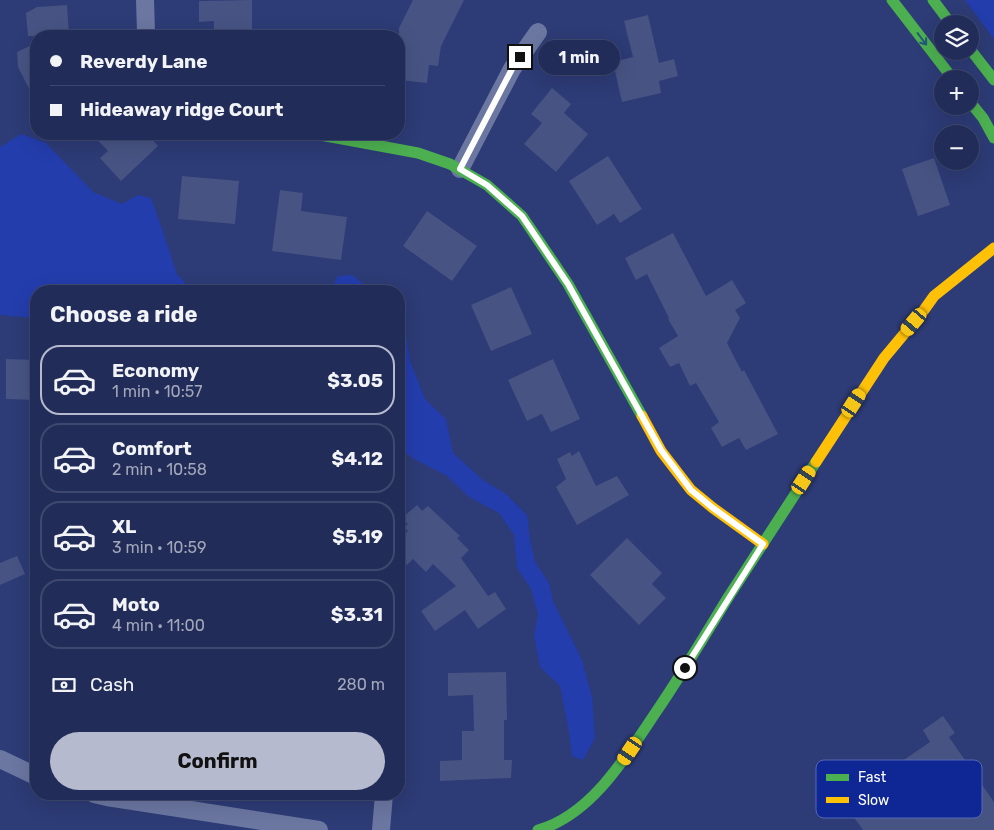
<!DOCTYPE html>
<html lang="en">
<head>
<meta charset="utf-8">
<style>
	:root { --surface:#222c58; --page:#2a345e; --text:#f1f3f6; --muted:#a2a7ba; --line:#3f486e; --accent:#b6bacf }
	body { margin:0; font-family:Rubik,sans-serif; background:var(--page); color:var(--text); height:100vh; display:flex; flex-direction:column; font-size:19px; white-space:nowrap }
	* { box-sizing:border-box; margin:0 }
	p { font-size:16px; color:var(--muted) }
	.icon { flex:none; width:28px; height:28px; fill:none; stroke:currentColor; stroke-width:2; stroke-linecap:round; stroke-linejoin:round }
	.map { position:relative; flex:1; overflow:hidden }
	.side { position:absolute; left:30px; top:285px; width:375px; height:515px; display:flex; flex-direction:column; background:var(--surface); border-radius:20px; box-shadow:0 5px 20px #0002,0 0 0 1px var(--line) }
	.side>* { flex:none }
	.hud { position:absolute; left:30px; top:30px; width:375px; height:110px; border-radius:20px; box-shadow:0 5px 20px #0002,0 0 0 1px var(--line); display:grid; align-content:center; height:110px; padding:0 20px; background:var(--surface) }
	.fabs { position:absolute; left:934px; top:15px; display:grid; gap:10px }
	.fabs a { display:grid; place-items:center; width:45px; height:45px; border-radius:50%; background:var(--surface); box-shadow:0 5px 20px #0002,0 0 0 1px var(--line); font-size:25px }
	.end { position:absolute; width:22px; height:22px; margin:-11px; border:6px solid #fff; background:#111; box-shadow:0 0 0 2px #111 }
	.from { border-radius:50% }
	.bubble { position:absolute; height:35px; border-radius:18px; background:var(--surface); box-shadow:0 5px 20px #0002,0 0 0 1px var(--line); font-size:16px; font-weight:700; line-height:35px; text-align:center }
	.car { position:absolute; width:15px; height:30px; margin:-15px -8px; border-radius:6px; box-shadow:0 0 4px 1px #0007; background:linear-gradient(#f5c518 24%,#345 0 40%,#f5c518 0 76%,#345 0 86%,#f5c518 0) }
	.hud b { display:flex; align-items:center; gap:18px; height:48px; font-size:19px }
	.hud b+b { border-top:1px solid var(--line) }
	.hud i { width:12px; height:12px; background:var(--text) }
	ul { padding:0; list-style:none }
	li { display:flex; align-items:center; gap:15px; height:70px; margin:0 10px 8px; padding:0 10px; border:2px solid var(--line); border-radius:20px }
	li div { flex:1 }
	li b { display:block; font-size:19px }
	li em { font-style:normal; font-weight:700 }
	li.current { border-color:var(--accent) }
	li>.icon { width:45px; height:45px; stroke-width:1.5 }
	h2 { padding:0 20px; font-size:22px; line-height:60px }
	.pay { display:flex; align-items:center; gap:12px; height:55px; padding:0 20px; font-size:19px }
	.pay p { margin-inline-start:auto }
	.primary-button { display:flex; gap:10px; margin-top:auto; padding:10px 20px }
	.primary-button a { flex:1; height:58px; border-radius:30px; background:var(--accent); color:#111; font-size:20px; font-weight:700; line-height:58px; text-align:center }
	.map>svg:first-child { display:block }
	.green { fill:#233dac }
	.building { fill:#475383 }
	.lines { fill:none; stroke-linecap:round; stroke-linejoin:round }
	.street { stroke:#6b76a1; stroke-width:18 }
	.fast { stroke:#4caf50; stroke-width:11 }
	.slow { stroke:#ffc107; stroke-width:11 }
	.oneway { stroke:#24577c }
	.route { stroke:#fff; stroke-width:6 }
	.key { fill:#0f2794; stroke:#5768b4; stroke-width:1 }
	.key-label { font-size:14px; fill:#fff }
</style>
</head>
<body>
<div class="map">
<svg width="994" height="830" viewBox="0 0 994 830">
	<rect width="100%" height="100%" fill="#2d3b76"/>
	<path class="green" d="M 965,0 L 994,0 L 994,39 Z
		M 21,134 L 46,143 L 93,192 L 122,204 L 138,195 L 151,198 L 159,220 L 177,274 L 189,287 L 212,291 L 36,291 L 36,318 L 0,315 L 0,147 Z
		M 352,275 L 373,291 L 330,291 L 338,276 Z
		M 399,313 L 403,316 L 410,361 L 425,399 L 446,419 L 453,453 L 483,480 L 506,494 L 527,515 L 530,539 L 535,562 L 549,583 L 553,601 L 582,660 L 592,697 L 595,738 L 583,760 L 572,756 L 569,732 L 560,686 L 540,667 L 534,635 L 538,614 L 531,589 L 517,568 L 514,535 L 499,513 L 469,497 L 447,476 L 414,459 L 399,448 Z"/>
	<path class="building" d="M 252,0 L 252,36 L 214,36 L 214,21 L 199,22 L 199,1 Z
		M 413,0 L 464,0 L 441,46 L 438,66 L 429,65 L 427,83 L 399,80 L 399,28 Z
		M 67,5 L 69,36 L 28,36 L 26,13 L 37,7 Z
		M 648,15 L 659,63 L 674,59 L 678,76 L 659,81 L 661,93 L 622,102 L 613,62 L 633,57 L 624,21 Z
		M 36,43 L 36,102 L 18,67 L 17,52 Z
		M 552,88 L 571,104 L 564,113 L 588,134 L 556,172 L 524,144 L 542,123 L 531,114 Z
		M 92,134 L 147,134 L 158,146 L 121,181 L 100,158 L 108,151 Z
		M 608,156 L 642,209 L 620,223 L 614,214 L 597,225 L 569,181 Z
		M 934,158 L 950,205 L 918,216 L 902,169 Z
		M 182,176 L 239,181 L 235,224 L 178,219 Z
		M 280,190 L 303,193 L 301,211 L 347,217 L 341,260 L 272,251 Z
		M 427,211 L 477,246 L 452,281 L 403,246 Z
		M 673,233 L 706,296 L 732,280 L 746,303 L 735,310 L 740,318 L 727,343 L 742,372 L 744,370 L 778,434 L 746,450 L 739,438 L 722,447 L 711,428 L 719,422 L 696,383 L 690,386 L 679,363 L 670,367 L 659,348 L 678,336 L 668,319 L 669,318 L 647,274 L 636,280 L 625,258 Z
		M 511,287 L 532,334 L 491,351 L 471,305 Z
		M 6,359 L 36,360 L 36,400 L 6,399 Z
		M 553,359 L 580,419 L 551,432 L 542,414 L 527,421 L 508,380 Z
		M 579,451 L 596,486 L 617,476 L 629,495 L 577,525 L 556,487 L 566,479 L 557,459 L 570,452 L 572,456 Z
		M 417,505 L 422,511 L 428,506 L 460,536 L 457,538 L 469,550 L 461,558 L 488,596 L 495,592 L 506,609 L 478,629 L 465,610 L 435,631 L 421,611 L 456,586 L 433,564 L 426,572 L 413,559 L 407,565 L 399,556 L 399,540 L 408,531 L 404,527 L 408,524 L 402,518 Z
		M 627,538 L 662,573 L 652,584 L 666,598 L 639,625 L 590,575 Z
		M 17,556 L 25,574 L 0,585 L 0,563 Z
		M 506,672 L 507,720 L 504,720 L 504,760 L 512,760 L 511,778 L 440,781 L 440,761 L 462,760 L 462,731 L 474,731 L 473,695 L 448,696 L 448,673 Z
		M 943,716 L 955,733 L 949,737 L 994,802 L 994,830 L 863,830 L 853,816 L 902,782 L 892,768 L 930,742 L 923,730 Z"/>
	<g class="lines">
		<path class="street" d="M 145,0 L 146,32 L 148,36
			M 460,169 L 512,69 L 538,32
			M 0,759 L 36,776
			M 94,794 L 107,797 L 319,830
			M 381,830 L 384,794"/>
		<path class="fast" d="M 892,0 L 953,79
			M 933,0 L 951,24
			M 970,49 L 994,80
			M 970,102 L 983,118 L 994,138
			M 315,134 L 418,153 L 450,164 L 487,185 L 522,216 L 568,284 L 642,416
			M 538,830 C 592,815 627,755 656,712 C 682,674 705,635 729,596 C 758,551 787,507 816,462"/>
		<path class="slow" d="M 642,416 L 661,451 L 691,490 L 713,508 L 763,544
			M 816,462 L 884,358 L 924,310 L 934,296 L 994,248"/>
	</g>
	<defs><path id="oneway-shaft" d="M-6 0H5M1.5-3L5.5 0L1.5 3" fill="none" stroke-width="1.6" stroke-linecap="round" stroke-linejoin="round" transform="scale(1.25)"/></defs>
	<use class="oneway" href="#oneway-shaft" transform="translate(922 39) rotate(53)"/>
	<g class="lines">
		<path class="route" d="M 520,57 L 512,69 L 460,169 L 487,185 L 522,216 L 568,284 L 661,450 L 691,490 L 713,508 L 763,544 L 685,668"/>
	</g>
	<rect x="816" y="760" width="166" height="58" rx="8" class="key"/>
	<rect x="826" y="774" width="23" height="7" fill="#4caf50"/>
	<rect x="826" y="797" width="23" height="6" fill="#ffc107"/>
	<g class="key-label">
		<text x="858" y="782">Fast</text>
		<text x="858" y="805">Slow</text>
	</g>
</svg>
<div class="fabs">
<a><svg class="icon" aria-label="layers" viewBox="0 0 24 24"><path d="M12 4l9 5-9 5-9-5zM3 14l9 5 9-5"/></svg></a>
<a>+</a>
<a>−</a>
</div>
<i class="end from" style="left:685px;top:668px"></i>
<i class="end" style="left:520px;top:57px"></i>
<div class="bubble" style="left:538px;top:40px;width:82px">1 min</div>
<i class="car" style="left:914px;top:322px;rotate:220deg"></i>
<i class="car" style="left:854px;top:403px;rotate:33deg"></i>
<i class="car" style="left:804px;top:480px;rotate:33deg"></i>
<i class="car" style="left:630px;top:751px;rotate:214deg"></i>
<div class="hud">
<b><i class="from"></i>Reverdy Lane</b>
<b><i></i>Hideaway ridge Court</b>
</div>
<section class="side">
<h2>Choose a ride</h2>
<ul>
<li class="current"><svg class="icon" aria-label="car" viewBox="0 0 24 24"><path d="M5 17H2v-5l4-1 3-4h7l3 4 3 1v5h-3M9 17h6M6 11h13"/><circle cx="7" cy="17" r="2"/><circle cx="17" cy="17" r="2"/></svg><div><b>Economy</b><p>1 min · 10:57</p></div><em>$3.05</em></li>
<li><svg class="icon" aria-label="car" viewBox="0 0 24 24"><path d="M5 17H2v-5l4-1 3-4h7l3 4 3 1v5h-3M9 17h6M6 11h13"/><circle cx="7" cy="17" r="2"/><circle cx="17" cy="17" r="2"/></svg><div><b>Comfort</b><p>2 min · 10:58</p></div><em>$4.12</em></li>
<li><svg class="icon" aria-label="car" viewBox="0 0 24 24"><path d="M5 17H2v-5l4-1 3-4h7l3 4 3 1v5h-3M9 17h6M6 11h13"/><circle cx="7" cy="17" r="2"/><circle cx="17" cy="17" r="2"/></svg><div><b>XL</b><p>3 min · 10:59</p></div><em>$5.19</em></li>
<li><svg class="icon" aria-label="car" viewBox="0 0 24 24"><path d="M5 17H2v-5l4-1 3-4h7l3 4 3 1v5h-3M9 17h6M6 11h13"/><circle cx="7" cy="17" r="2"/><circle cx="17" cy="17" r="2"/></svg><div><b>Moto</b><p>4 min · 11:00</p></div><em>$3.31</em></li>
</ul>
<div class="pay"><svg class="icon" aria-label="cash" viewBox="0 0 24 24"><path d="M3 7h18v10H3z"/><circle cx="12" cy="12" r="2"/></svg>Cash<p>280 m</p></div>
<div class="primary-button"><a>Confirm</a></div>
</section>
</div>
</body>
</html>
